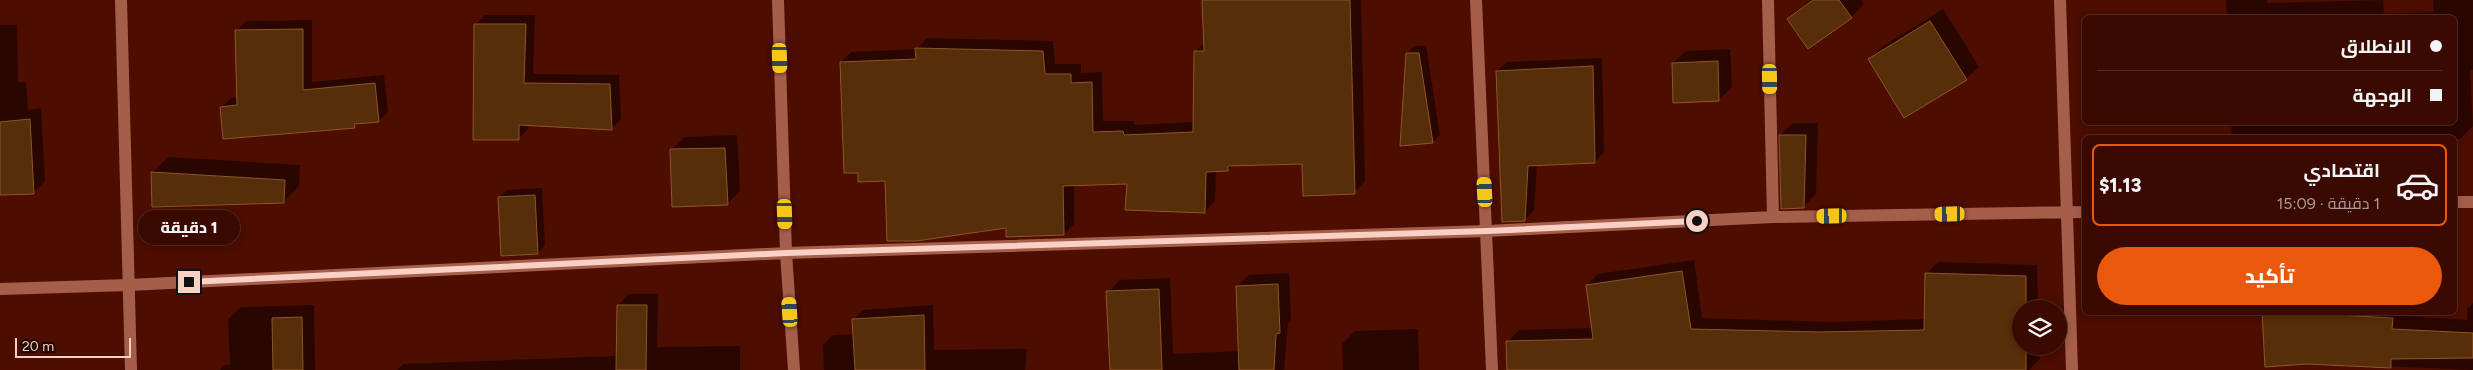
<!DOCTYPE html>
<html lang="ar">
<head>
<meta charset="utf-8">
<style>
	:root { --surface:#3a0a00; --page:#45180f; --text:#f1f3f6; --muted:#ab9a99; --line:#542b22; --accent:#ea580c }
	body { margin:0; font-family:Figtree,Cairo,sans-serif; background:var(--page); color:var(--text); direction:rtl; height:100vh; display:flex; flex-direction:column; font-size:19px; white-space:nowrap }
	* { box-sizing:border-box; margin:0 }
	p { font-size:16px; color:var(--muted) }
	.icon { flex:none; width:28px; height:28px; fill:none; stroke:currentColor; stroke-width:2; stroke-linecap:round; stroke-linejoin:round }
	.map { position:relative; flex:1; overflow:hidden; direction:ltr }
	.panel { position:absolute; left:2082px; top:135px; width:375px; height:180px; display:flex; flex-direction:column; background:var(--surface); border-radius:8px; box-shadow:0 2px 8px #0003,0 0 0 1px var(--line); direction:rtl }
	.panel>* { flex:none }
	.guide { position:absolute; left:2082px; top:15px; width:375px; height:110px; border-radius:8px; box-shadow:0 2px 8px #0003,0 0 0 1px var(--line); direction:rtl; display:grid; align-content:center; height:110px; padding:0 15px; background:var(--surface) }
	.buttons { position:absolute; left:2012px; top:300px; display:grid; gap:10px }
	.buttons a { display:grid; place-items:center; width:55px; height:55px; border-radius:50%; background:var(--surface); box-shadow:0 2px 8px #0003,0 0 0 1px var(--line); font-size:25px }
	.scale { position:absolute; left:15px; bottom:12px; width:116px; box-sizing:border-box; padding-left:5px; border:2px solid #f8d0c4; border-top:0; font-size:14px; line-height:18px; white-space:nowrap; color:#f8d0c4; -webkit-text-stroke:4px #220702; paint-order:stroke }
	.end { position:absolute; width:22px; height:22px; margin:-11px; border:6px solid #f8d0c4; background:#111; box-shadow:0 0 0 2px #111 }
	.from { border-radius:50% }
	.bubble { position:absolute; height:35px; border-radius:18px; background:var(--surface); box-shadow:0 2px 8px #0003,0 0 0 1px var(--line); font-size:16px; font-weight:800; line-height:35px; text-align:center; direction:rtl }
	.car { position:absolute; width:15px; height:30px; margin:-15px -8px; border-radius:6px; box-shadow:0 0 4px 1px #0007; background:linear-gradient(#f5c518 24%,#345 0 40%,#f5c518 0 76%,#345 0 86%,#f5c518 0) }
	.guide b { display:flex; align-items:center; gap:18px; height:48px; font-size:19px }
	.guide b+b { border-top:1px solid var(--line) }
	.guide i { width:12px; height:12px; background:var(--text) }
	ul { padding:9px 0 0; list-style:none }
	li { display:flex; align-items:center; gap:15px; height:82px; margin:0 10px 8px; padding:0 5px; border:2px solid var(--line); border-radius:8px }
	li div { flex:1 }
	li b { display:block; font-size:19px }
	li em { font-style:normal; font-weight:800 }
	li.active { border-color:var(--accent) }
	li>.icon { width:45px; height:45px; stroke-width:1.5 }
	.button { display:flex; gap:10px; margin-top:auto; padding:10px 15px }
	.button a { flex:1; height:58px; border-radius:30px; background:var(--accent); color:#fff; font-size:20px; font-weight:800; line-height:58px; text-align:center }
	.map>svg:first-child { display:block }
	.shadow { fill:#0007 }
	.building { fill:#562e0a; stroke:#8f5526 }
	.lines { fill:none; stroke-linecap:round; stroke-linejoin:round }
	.minor { stroke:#a55e4a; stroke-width:12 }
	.route { stroke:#f8d0c4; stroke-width:6 }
</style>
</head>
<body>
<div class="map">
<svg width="2473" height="370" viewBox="0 0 2473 370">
	<rect width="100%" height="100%" fill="#4d0d00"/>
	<path class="shadow" d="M 1203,0 L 1361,0 L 1365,182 L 1354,192 L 1303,163 L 1233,165 L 1228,170 L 1216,170 L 1215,201 L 1205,212 L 1128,183 L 1074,185 L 1074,224 L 1064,234 L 1007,227 L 886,180 L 859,171 L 841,62 L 851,52 L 917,49 L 927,38 L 1053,41 L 1055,64 L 1081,64 L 1081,73 L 1102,72 L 1103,121 L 1134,121 L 1134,125 L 1194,122 L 1195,52 L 1205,42 Z
		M 1810,0 L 1861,0 L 1864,4 L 1851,17 L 1788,19 Z
		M 2226,0 L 2267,0 L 2268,3 L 2383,0 L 2384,14 L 2434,12 L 2433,0 L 2473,0 L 2473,70 L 2470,70 L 2473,126 L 2460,139 L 2232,138 L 2231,122 L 2455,122 L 2455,18 L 2227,18 Z
		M 1943,9 L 1979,67 L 1966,79 L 1869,59 L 1882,47 Z
		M 485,15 L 535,15 L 533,74 L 619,75 L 621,119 L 611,129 L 528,124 L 528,129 L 518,139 L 476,24 Z
		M 312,20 L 312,82 L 384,75 L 388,112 L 379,121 L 358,123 L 354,126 L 222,107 L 231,98 L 238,97 L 237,30 L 246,21 Z
		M 0,25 L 17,25 L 18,82 L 26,82 L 28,110 L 41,108 L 45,181 L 34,192 L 0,194 Z
		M 1414,46 L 1426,46 L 1440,135 L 1432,142 L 1407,54 Z
		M 1730,49 L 1732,87 L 1719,100 L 1673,63 L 1686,51 Z
		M 1602,58 L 1604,152 L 1595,162 L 1537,164 L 1534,210 L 1525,220 L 1497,71 L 1507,62 Z
		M 1793,123 L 1818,123 L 1816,194 L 1803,207 L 1780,135 Z
		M 737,135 L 740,191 L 727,204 L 671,150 L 684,137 Z
		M 168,157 L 300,165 L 299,186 L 284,202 L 152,173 Z
		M 542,188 L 545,245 L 538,253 L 499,197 L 507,190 Z
		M 1694,260 L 1702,318 L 1831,322 L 1925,319 L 1927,273 L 1938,262 L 2037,265 L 2038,309 L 2021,309 L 2021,346 L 2040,346 L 2040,359 L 2029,370 L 1508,370 L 1507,342 L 1519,330 L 1593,328 L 1587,285 L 1598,274 Z
		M 1289,273 L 1291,320 L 1288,324 L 1284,370 L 1111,370 L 1108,292 L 1120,280 L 1170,278 L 1173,354 L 1240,351 L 1237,286 L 1249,275 Z
		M 629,294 L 658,294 L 657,347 L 740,346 L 740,370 L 397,370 L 403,364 L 617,356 L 618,305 Z
		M 2473,303 L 2473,370 L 2307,363 L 2314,312 L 2405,312 L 2405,316 L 2467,320 L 2467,309 Z
		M 314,305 L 315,370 L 220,370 L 225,365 L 230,365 L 228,319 L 241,307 Z
		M 933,305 L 934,350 L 1027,349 L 1025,370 L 824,370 L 823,345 L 833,335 L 854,334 L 853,320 L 863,310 Z
		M 1418,329 L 1419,370 L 1343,370 L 1342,344 L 1355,331 Z"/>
	<path class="building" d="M 1202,0 L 1350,0 L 1355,194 L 1303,196 L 1302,164 L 1228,166 L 1228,171 L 1206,172 L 1205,213 L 1125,210 L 1127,184 L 1063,186 L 1064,235 L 1006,237 L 1006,228 L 916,241 L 887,241 L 885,181 L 858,182 L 858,173 L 844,173 L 840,62 L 916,59 L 915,48 L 1043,51 L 1045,74 L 1071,74 L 1071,83 L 1092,82 L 1093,132 L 1123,131 L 1124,135 L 1193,132 L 1194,51 L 1204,51 Z
		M 1813,0 L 1839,0 L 1852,18 L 1808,49 L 1787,19 Z
		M 1930,21 L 1967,80 L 1904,118 L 1868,59 Z
		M 474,24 L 526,24 L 524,83 L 610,84 L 612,130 L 519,125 L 519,140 L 473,140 Z
		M 303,29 L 303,90 L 375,83 L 379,122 L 354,124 L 355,128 L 223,139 L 220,107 L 237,105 L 235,30 Z
		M 1406,53 L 1419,53 L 1433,143 L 1400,146 Z
		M 1718,61 L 1719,101 L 1673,103 L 1672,63 Z
		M 1593,66 L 1595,163 L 1528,166 L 1525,221 L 1502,222 L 1496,71 Z
		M 30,119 L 34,194 L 0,195 L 0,122 Z
		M 1779,135 L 1806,135 L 1804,208 L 1781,209 Z
		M 725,148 L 728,205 L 672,207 L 670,149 Z
		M 151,172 L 285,180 L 284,203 L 152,207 Z
		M 535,195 L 538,254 L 501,256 L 498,197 Z
		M 1682,271 L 1691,329 L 1819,332 L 1924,330 L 1925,273 L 2026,276 L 2026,309 L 2021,309 L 2021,346 L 2026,346 L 2026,370 L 1507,370 L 1506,341 L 1593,339 L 1586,285 Z
		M 1278,284 L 1280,333 L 1276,334 L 1274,370 L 1239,370 L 1236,286 Z
		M 1159,289 L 1162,370 L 1110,370 L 1106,291 Z
		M 617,305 L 647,305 L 646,370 L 616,370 Z
		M 2262,312 L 2337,312 L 2337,315 L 2393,318 L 2392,329 L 2473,333 L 2473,358 L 2391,359 L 2391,368 L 2307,364 L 2265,367 Z
		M 924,315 L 925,370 L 855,370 L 852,319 Z
		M 302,317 L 303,370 L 273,370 L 272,318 Z"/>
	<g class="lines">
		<path class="minor" d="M 121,0 L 131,370
			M 778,0 L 786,253 L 794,370
			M 1476,0 L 1492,370
			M 1768,0 L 1773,217
			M 2060,0 L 2072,370
			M 2455,202 L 2473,202
			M 0,289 L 129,285 L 786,253 L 1487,231 L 1773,217 L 2085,212"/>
	</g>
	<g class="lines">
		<path class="route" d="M 189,282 L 786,253 L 1487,231 L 1697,221"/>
	</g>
</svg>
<div class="buttons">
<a><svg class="icon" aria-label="layers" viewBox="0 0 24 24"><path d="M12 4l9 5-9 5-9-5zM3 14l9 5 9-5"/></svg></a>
</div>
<div class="scale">20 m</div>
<i class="end from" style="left:1697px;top:221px"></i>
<i class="end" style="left:189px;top:282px"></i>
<div class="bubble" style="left:138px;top:210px;width:102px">1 دقيقة</div>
<i class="car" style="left:780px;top:58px;rotate:178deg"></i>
<i class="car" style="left:1770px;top:79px;rotate:179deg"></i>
<i class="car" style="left:1485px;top:192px;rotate:357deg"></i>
<i class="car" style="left:785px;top:214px;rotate:178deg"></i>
<i class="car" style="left:1950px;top:214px;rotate:269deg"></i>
<i class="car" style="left:1832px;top:216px;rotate:269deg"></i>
<i class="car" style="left:790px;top:312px;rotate:356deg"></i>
<div class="guide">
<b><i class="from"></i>الانطلاق</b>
<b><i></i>الوجهة</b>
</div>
<section class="panel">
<ul>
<li class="active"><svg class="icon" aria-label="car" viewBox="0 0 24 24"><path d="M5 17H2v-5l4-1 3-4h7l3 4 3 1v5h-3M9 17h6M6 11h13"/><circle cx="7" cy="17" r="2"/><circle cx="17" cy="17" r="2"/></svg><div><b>اقتصادي</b><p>1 دقيقة · 15:09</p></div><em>$1.13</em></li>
</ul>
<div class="button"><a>تأكيد</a></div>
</section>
</div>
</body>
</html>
